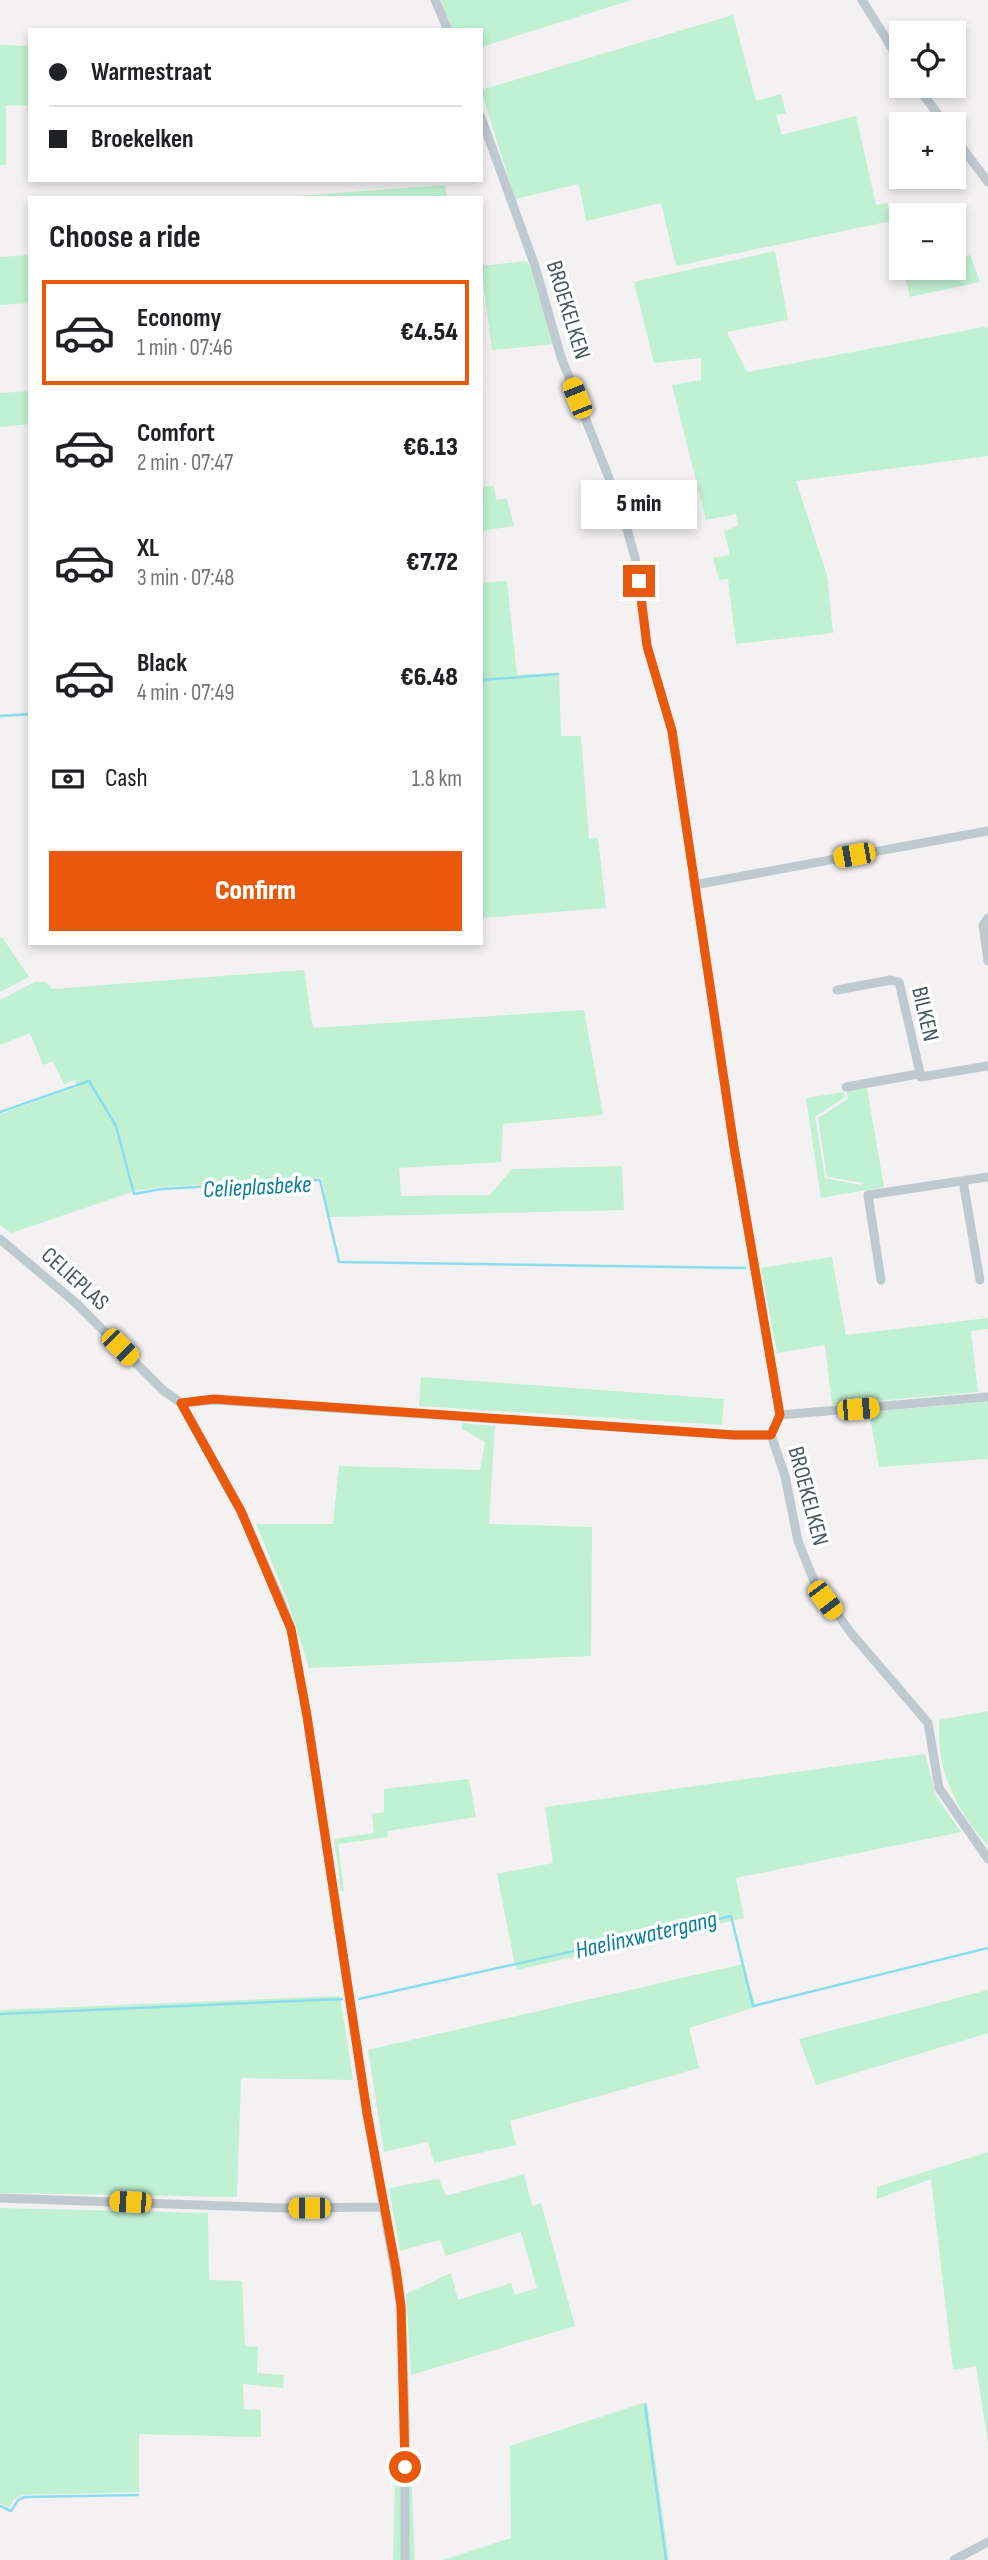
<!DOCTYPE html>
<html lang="en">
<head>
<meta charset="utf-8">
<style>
	:root { --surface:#fff; --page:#f2f2f2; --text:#202124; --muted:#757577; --line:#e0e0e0; --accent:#ea580c }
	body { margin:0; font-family:"Sofia Sans Condensed",sans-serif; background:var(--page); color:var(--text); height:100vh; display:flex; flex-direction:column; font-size:26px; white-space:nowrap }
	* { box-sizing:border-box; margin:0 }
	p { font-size:23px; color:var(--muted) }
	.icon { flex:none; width:38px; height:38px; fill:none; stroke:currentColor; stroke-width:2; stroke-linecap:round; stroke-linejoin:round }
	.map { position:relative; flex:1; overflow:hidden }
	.panel { position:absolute; left:28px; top:196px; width:455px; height:749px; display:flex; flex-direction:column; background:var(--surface); border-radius:0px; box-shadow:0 4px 10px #0003 }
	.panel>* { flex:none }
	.banner { position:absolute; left:28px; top:28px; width:455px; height:154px; border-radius:0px; box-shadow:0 4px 10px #0003; display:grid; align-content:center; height:154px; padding:0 21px; background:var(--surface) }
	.fabs { position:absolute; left:889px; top:21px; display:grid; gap:14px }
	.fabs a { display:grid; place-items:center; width:77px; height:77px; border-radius:0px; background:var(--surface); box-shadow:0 4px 10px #0003; font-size:35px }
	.end { position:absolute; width:32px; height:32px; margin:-16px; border:9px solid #ea580c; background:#fff; box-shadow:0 0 0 4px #fff }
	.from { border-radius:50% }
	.bubble { position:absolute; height:49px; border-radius:0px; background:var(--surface); box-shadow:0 4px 10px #0003; font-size:23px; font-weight:800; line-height:49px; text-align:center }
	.car { position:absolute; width:21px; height:42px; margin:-21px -10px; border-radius:9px; box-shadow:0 0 5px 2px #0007; background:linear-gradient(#f5c518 24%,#345 0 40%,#f5c518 0 76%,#345 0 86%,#f5c518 0) }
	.banner b { display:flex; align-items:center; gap:24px; height:66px; font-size:26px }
	.banner b+b { border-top:2px solid var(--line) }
	.banner i { width:18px; height:18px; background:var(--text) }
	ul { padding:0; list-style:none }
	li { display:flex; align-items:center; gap:21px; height:105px; margin:0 14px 10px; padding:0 7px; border:4px solid transparent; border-radius:0px }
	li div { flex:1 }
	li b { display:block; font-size:26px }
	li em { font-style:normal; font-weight:800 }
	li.active { border-color:var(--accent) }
	li>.icon { width:63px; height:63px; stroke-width:1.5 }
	h2 { padding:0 21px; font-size:32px; line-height:84px }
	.pay { display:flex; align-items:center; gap:18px; height:77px; padding:0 21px; font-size:26px }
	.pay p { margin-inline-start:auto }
	.cta { display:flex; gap:14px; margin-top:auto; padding:14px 21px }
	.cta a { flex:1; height:80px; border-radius:0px; background:var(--accent); color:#fff; font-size:28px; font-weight:800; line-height:80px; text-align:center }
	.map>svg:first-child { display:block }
	.green { fill:#c0f1d2 }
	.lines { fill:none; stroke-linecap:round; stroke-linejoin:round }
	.stream { stroke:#8cdcef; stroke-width:2.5 }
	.street { stroke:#bfc9d0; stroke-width:9 }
	.route { stroke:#ea580c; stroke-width:9 }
	.labels { text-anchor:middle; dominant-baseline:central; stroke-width:7; stroke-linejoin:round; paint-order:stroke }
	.street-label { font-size:23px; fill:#48555f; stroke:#fff }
	.water-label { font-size:24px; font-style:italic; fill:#0a7e99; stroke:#fff }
</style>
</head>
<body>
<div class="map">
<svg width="988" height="2560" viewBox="0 0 988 2560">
	<rect width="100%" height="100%" fill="#f3f1f1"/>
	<path class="green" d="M 440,0 L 632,0 L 481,47 L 481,30 L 453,30 Z
		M 733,15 L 756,101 L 781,94 L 786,113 L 776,115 L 782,135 L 856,116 L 876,205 L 888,203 L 891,221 L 676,266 L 661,203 L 586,221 L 579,184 L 515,199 L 481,90 Z
		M 0,45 L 30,46 L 30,106 L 6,105 L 6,165 L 0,165 Z
		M 445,185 L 447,198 L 269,198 Z
		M 775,251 L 788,320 L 727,332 L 747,372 L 984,327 L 988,328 L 988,456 L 796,481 L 827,575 L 833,633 L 736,644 L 728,579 L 719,580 L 713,558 L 730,555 L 724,531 L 738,526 L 736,514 L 706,520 L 672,385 L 701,380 L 701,358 L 654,363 L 634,282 Z
		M 30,255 L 30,303 L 0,305 L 0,257 Z
		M 970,255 L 980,282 L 910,297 L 903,268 L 954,268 L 954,259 Z
		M 527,261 L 534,275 L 554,344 L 492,350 L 481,266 Z
		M 30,391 L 30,424 L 0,427 L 0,393 Z
		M 494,486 L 496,500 L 507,499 L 514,526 L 481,531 L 481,487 Z
		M 507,581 L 517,675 L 559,673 L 561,736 L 581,736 L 589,839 L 598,838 L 606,908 L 481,918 L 481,583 Z
		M 2,937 L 29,977 L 0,992 L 0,938 Z
		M 304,970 L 313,1028 L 584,1010 L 603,1115 L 503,1124 L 501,1162 L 399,1168 L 401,1196 L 490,1195 L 512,1169 L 622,1166 L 624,1210 L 329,1217 L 322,1178 L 159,1187 L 135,1191 L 11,1233 L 0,1225 L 0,1114 L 77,1087 L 75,1080 L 64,1084 L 53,1061 L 43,1065 L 30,1033 L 0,1045 L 0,1000 L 35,982 L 46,982 L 52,989 Z
		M 867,1088 L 884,1187 L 821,1198 L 806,1098 L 844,1092 L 845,1097 L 815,1117 L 825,1178 L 861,1185 L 864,1183 L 827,1177 L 818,1118 L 848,1099 L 847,1091 Z
		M 832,1257 L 846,1335 L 988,1318 L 988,1329 L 971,1331 L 978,1392 L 832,1405 L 825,1345 L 777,1353 L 761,1268 Z
		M 421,1377 L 724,1399 L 722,1425 L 419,1406 Z
		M 988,1402 L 988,1459 L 879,1467 L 869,1412 Z
		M 462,1423 L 495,1426 L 489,1524 L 592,1527 L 591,1656 L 309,1668 L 286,1597 L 256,1524 L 333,1524 L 339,1466 L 480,1470 L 485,1442 L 462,1429 Z
		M 988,1711 L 988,1846 C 954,1806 937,1773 939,1720 Z
		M 925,1754 L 936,1796 L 961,1832 L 736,1878 L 744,1918 L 516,1970 L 497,1874 L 553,1863 L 545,1807 Z
		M 469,1779 L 476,1817 L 387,1831 L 388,1837 L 338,1844 L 344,1891 L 341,1891 L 334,1839 L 374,1833 L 372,1814 L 384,1812 L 384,1789 Z
		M 743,1964 L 756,2007 L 689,2028 L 699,2068 L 510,2121 L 516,2145 L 434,2163 L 428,2142 L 384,2152 L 368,2050 Z
		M 988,1990 L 988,2033 L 816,2085 L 799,2039 Z
		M 340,1996 L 353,2080 L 241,2078 L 237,2197 L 0,2193 L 0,2010 Z
		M 988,2152 L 988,2443 L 976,2366 L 953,2370 L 931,2179 L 877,2199 L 877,2187 Z
		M 524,2174 L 532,2206 L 541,2203 L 575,2326 L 411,2375 L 406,2294 L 451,2273 L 458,2300 L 511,2283 L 515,2295 L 537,2288 L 521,2232 L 446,2256 L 440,2240 L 400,2251 L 389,2188 L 439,2179 L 446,2196 Z
		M 0,2208 L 208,2213 L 209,2280 L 242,2281 L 245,2346 L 258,2347 L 257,2373 L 284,2375 L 283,2388 L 243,2384 L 244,2409 L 261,2410 L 261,2437 L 139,2434 L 139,2492 L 23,2495 L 14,2499 L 9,2508 L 0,2503 Z
		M 647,2402 L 669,2560 L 443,2560 L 511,2538 L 510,2446 Z
		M 411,2473 L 415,2560 L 393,2560 L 395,2478 Z"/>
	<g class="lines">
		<path class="stream" d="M 481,680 L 558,674
			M 0,716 L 30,714
			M 0,1112 L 89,1081 L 116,1126 L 134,1194 L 161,1189 L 320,1180 L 339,1262 L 745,1268
			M 359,1999 L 731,1916 L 753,2006 L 988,1948
			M 0,2014 L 342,1999
			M 645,2405 L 666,2560
			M 0,2506 L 11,2511 L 18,2500 L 25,2497 L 138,2495"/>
		<path class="street" d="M 435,0 L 448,30
			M 862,0 L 901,63
			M 917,86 L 945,124
			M 481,117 L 535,266 L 561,357 L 622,511 L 637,565 L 647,646 L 672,731 L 734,1147 L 780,1415 L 771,1435 L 785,1476 L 798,1541 L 814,1581 L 851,1633 L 928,1723 L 939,1788 L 988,1859
			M 954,137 L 988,182
			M 694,885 L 988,831
			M 988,918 L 983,925 L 988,961
			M 837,990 L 891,980 L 899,982 L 921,1077 L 988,1066
			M 846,1087 L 918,1074
			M 963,1181 L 980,1280
			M 0,1239 L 77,1304 L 163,1390 L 181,1403 L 214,1400 L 734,1435 L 771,1435
			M 881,1280 L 868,1195 L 988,1177
			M 181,1403 L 241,1512 L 280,1599 L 291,1629 L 307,1716 L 367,2113 L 401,2306 L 405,2420 L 405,2560
			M 780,1415 L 988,1397
			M 0,2198 L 284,2208 L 384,2207
			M 954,2560 L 988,2542"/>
	</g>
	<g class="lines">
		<path class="route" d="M 405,2467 L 401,2306 L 396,2269 L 367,2113 L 307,1716 L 291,1629 L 241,1511 L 181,1403 L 214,1399 L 734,1435 L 771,1435 L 780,1415 L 734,1147 L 672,731 L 647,646 L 639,581"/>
	</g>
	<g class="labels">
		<g class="street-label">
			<text transform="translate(568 310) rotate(73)">BROEKELKEN</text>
			<text transform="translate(925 1014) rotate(77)">BILKEN</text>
			<text transform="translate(75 1279) rotate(42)">CELIEPLAS</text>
			<text transform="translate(808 1496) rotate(75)">BROEKELKEN</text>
		</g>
		<g class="water-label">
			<text transform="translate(257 1187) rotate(-3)">Celieplasbeke</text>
			<text transform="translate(646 1935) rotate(-13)">Haelinxwatergang</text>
		</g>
	</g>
</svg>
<div class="fabs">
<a><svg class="icon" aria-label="locate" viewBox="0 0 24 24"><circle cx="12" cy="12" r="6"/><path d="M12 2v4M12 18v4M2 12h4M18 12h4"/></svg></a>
<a>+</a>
<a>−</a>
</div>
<i class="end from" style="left:405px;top:2467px"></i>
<i class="end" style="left:639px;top:581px"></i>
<div class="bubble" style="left:581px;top:480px;width:116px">5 min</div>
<i class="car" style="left:577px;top:398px;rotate:338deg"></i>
<i class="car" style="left:854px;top:855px;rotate:260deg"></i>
<i class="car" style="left:120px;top:1347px;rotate:135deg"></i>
<i class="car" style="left:858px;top:1409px;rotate:85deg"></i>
<i class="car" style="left:825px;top:1600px;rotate:143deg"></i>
<i class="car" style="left:130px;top:2202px;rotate:272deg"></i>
<i class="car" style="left:309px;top:2208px;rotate:270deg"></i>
<div class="banner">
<b><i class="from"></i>Warmestraat</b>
<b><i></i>Broekelken</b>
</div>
<section class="panel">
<h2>Choose a ride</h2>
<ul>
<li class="active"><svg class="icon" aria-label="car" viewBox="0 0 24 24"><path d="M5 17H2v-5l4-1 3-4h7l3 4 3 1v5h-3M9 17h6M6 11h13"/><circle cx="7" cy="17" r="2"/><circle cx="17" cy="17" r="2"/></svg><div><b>Economy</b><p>1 min · 07:46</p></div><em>€4.54</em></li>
<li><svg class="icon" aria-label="car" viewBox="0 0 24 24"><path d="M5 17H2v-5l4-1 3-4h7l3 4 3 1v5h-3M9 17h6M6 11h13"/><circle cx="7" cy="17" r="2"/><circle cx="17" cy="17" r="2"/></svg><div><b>Comfort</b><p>2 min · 07:47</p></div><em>€6.13</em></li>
<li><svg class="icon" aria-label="car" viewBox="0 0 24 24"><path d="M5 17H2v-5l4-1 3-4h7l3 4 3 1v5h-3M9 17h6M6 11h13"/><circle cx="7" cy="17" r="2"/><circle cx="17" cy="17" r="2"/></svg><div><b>XL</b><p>3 min · 07:48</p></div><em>€7.72</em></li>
<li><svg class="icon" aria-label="car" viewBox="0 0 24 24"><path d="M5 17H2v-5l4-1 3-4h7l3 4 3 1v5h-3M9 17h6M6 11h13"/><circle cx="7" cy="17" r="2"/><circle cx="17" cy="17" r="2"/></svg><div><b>Black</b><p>4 min · 07:49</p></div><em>€6.48</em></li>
</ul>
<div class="pay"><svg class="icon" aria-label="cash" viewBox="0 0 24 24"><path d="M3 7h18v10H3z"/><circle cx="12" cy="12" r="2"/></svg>Cash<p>1.8 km</p></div>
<div class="cta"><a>Confirm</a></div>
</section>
</div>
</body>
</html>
